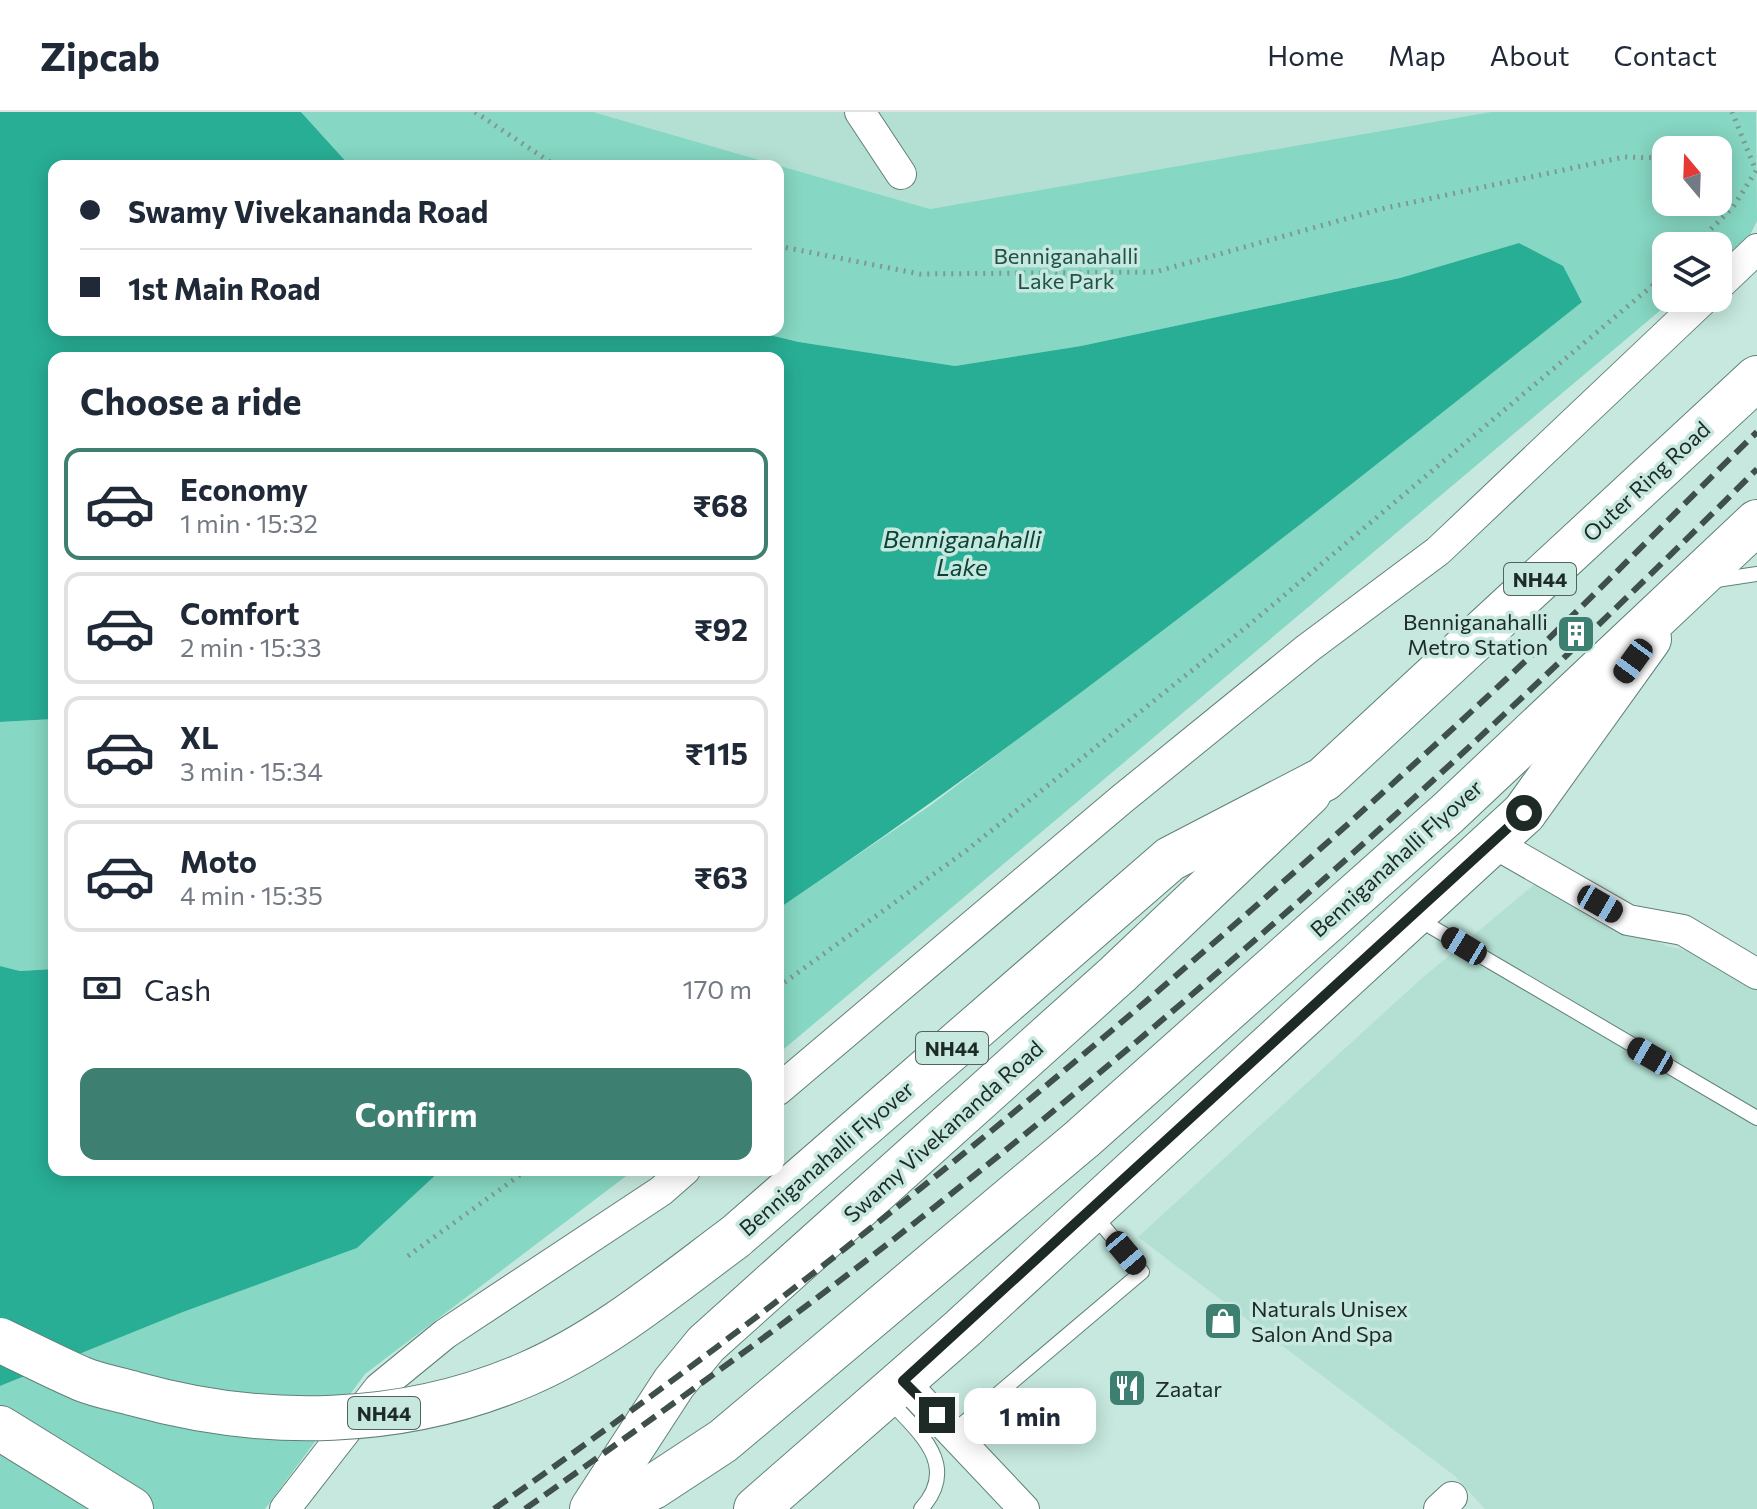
<!DOCTYPE html>
<html lang="en">
<head>
<meta charset="utf-8">
<style>
	:root { --surface:#fff; --page:#f2f2f3; --text:#1f2937; --muted:#747a83; --line:#e0e1e3; --accent:#3d7f70 }
	body { margin:0; font-family:Commissioner,sans-serif; background:var(--page); color:var(--text); height:100vh; display:flex; flex-direction:column; font-size:30px; white-space:nowrap }
	* { box-sizing:border-box; margin:0 }
	p { font-size:26px; color:var(--muted) }
	.icon { flex:none; width:44px; height:44px; fill:none; stroke:currentColor; stroke-width:2; stroke-linecap:round; stroke-linejoin:round }
	.map { position:relative; flex:1; overflow:hidden }
	.drawer { position:absolute; left:48px; top:240px; width:736px; height:824px; display:flex; flex-direction:column; background:var(--surface); border-radius:16px; box-shadow:0 4px 20px #0003 }
	.drawer>* { flex:none }
	.guide { position:absolute; left:48px; top:48px; width:736px; height:176px; border-radius:16px; box-shadow:0 4px 20px #0003; display:grid; align-content:center; height:176px; padding:0 32px; background:var(--surface) }
	.needle { width:52px; rotate:341deg }
	.buttons { position:absolute; left:1652px; top:24px; display:grid; gap:16px }
	.buttons a { display:grid; place-items:center; width:80px; height:80px; border-radius:16px; background:var(--surface); box-shadow:0 4px 20px #0003; font-size:40px }
	.end { position:absolute; width:36px; height:36px; margin:-18px; border:10px solid #1d2a26; background:#fff; box-shadow:0 0 0 4px #fff }
	.from { border-radius:50% }
	.bubble { position:absolute; height:56px; border-radius:16px; background:var(--surface); box-shadow:0 4px 20px #0003; font-size:26px; font-weight:700; line-height:56px; text-align:center }
	.car { position:absolute; width:24px; height:48px; margin:-24px -12px; border-radius:10px; box-shadow:0 0 6px 2px #0007; background:linear-gradient(#222 24%,#8ab4d8 0 40%,#222 0 76%,#8ab4d8 0 86%,#222 0) }
	.guide b { display:flex; align-items:center; gap:28px; height:76px; font-size:30px }
	.guide b+b { border-top:2px solid var(--line) }
	.guide i { width:20px; height:20px; background:var(--text) }
	ul { padding:0; list-style:none }
	li { display:flex; align-items:center; gap:24px; height:112px; margin:0 16px 12px; padding:0 16px; border:4px solid var(--line); border-radius:16px }
	li div { flex:1 }
	li b { display:block; font-size:30px }
	li em { font-style:normal; font-weight:700 }
	li.on { border-color:var(--accent) }
	li>.icon { width:72px; height:72px; stroke-width:1.5 }
	h2 { padding:0 32px; font-size:36px; line-height:96px }
	.pay { display:flex; align-items:center; gap:20px; height:88px; padding:0 32px; font-size:30px }
	.pay p { margin-inline-start:auto }
	.action { display:flex; gap:16px; margin-top:auto; padding:16px 32px }
	.action a { flex:1; height:92px; border-radius:16px; background:var(--accent); color:#fff; font-size:32px; font-weight:700; line-height:92px; text-align:center }
	header { display:flex; align-items:center; gap:48px; box-sizing:border-box; height:112px; padding:0 40px; background:var(--surface); border-bottom:2px solid var(--line) }
	header strong { font-size:38px }
	nav { display:flex; gap:44px; margin-inline-start:auto; font-size:28px }
	.map>svg:first-child { display:block }
	.built { fill:#b4dfd3 }
	.green { fill:#86d7c3; fill-rule:evenodd }
	.water { fill:#28ae95 }
	.lines { fill:none; stroke-linecap:round; stroke-linejoin:round }
	.lane-casing { stroke:#618178; stroke-width:16 }
	.street-casing { stroke:#618178; stroke-width:32 }
	.primary-casing { stroke:#618178; stroke-width:46 }
	.highway-casing { stroke:#618178; stroke-width:46 }
	.path { stroke:#7f9890; stroke-width:5; stroke-dasharray:2 6; stroke-linecap:butt }
	.lane { stroke:#fff; stroke-width:14 }
	.street { stroke:#fff; stroke-width:30 }
	.primary { stroke:#fff; stroke-width:44 }
	.highway { stroke:#fff; stroke-width:44 }
	.rail { stroke:#3f504b; stroke-width:6; stroke-dasharray:16 8; stroke-linecap:butt }
	.highway-bridge-casing { stroke:#618178; stroke-width:46; stroke-linecap:butt }
	.highway-bridge { stroke:#fff; stroke-width:44 }
	.route { stroke:#1d2a26; stroke-width:10 }
	.labels { text-anchor:middle; dominant-baseline:central; stroke-width:7; stroke-linejoin:round; paint-order:stroke }
	.shield { fill:#c6e8de; stroke:#50635d; stroke-width:2 }
	.shield-label { font-size:20px; font-weight:bold; fill:#1d2a26 }
	.park-label { font-size:22px; fill:#205348; stroke:#c6e8de }
	.street-label { font-size:22px; fill:#1d2a26; stroke:#c6e8de }
	.poi-label { font-size:22px; fill:#1d2a26; stroke:#c6e8de; text-anchor:start }
	.water-label { font-size:24px; font-style:italic; fill:#0a4238; stroke:#c6e8de }
</style>
</head>
<body>
<header>
<strong>Zipcab</strong>
<nav><a>Home</a><a>Map</a><a>About</a><a>Contact</a></nav>
</header>
<div class="map">
<svg width="1757" height="1397" viewBox="0 0 1757 1397">
	<rect width="100%" height="100%" fill="#c6e8de"/>
	<path class="built" d="M 593,0 L 1491,0 L 930,97 Z
		M 1536,771 L 1666,834 L 1710,844 L 1757,875 L 1757,1397 L 1485,1397 L 1455,1364 L 1138,1125 L 1421,867 Z"/>
	<path class="green" d="M 301,0 L 593,0 L 930,97 L 1491,0 L 1756,0 L 1757,109 L 1750,123 L 1718,150 L 1718,134 L 1666,134 L 1666,186 L 1675,186 L 778,942 L 778,797 L 931,693 L 1284,425 L 1582,189 L 1562,154 L 1519,131 L 1400,166 L 1081,234 L 955,254 L 799,230 L 748,218 L 778,218 L 778,54 L 350,54 ZM 1666,38 L 1718,38 L 1718,90 L 1666,90 Z
		M 54,607 L 54,857 L 20,859 L 0,854 L 0,610 Z
		M 441,1058 L 634,1058 L 365,1262 L 265,1397 L 0,1397 L 0,1274 L 183,1200 L 357,1136 Z"/>
	<path class="water" d="M 0,0 L 301,0 L 350,54 L 54,54 L 54,218 L 748,218 L 799,230 L 955,254 L 1081,234 L 1400,166 L 1519,131 L 1563,154 L 1582,190 C 1319,398 1056,609 778,797 L 778,246 L 54,246 L 54,607 L 0,610 Z
		M 0,854 L 20,859 L 54,857 L 54,1058 L 441,1058 L 357,1136 L 183,1200 L 0,1274 Z"/>
	<g class="lines">
		<g class="lane-casing">
			<path id="lane" d="M 1710,469 L 1757,462
				M 1418,807 L 1757,1006
				M 889,1288 C 918,1320 961,1353 921,1397
				M 954,1319 L 1142,1160 L 1093,1102"/>
		</g>
		<g class="street-casing">
			<path id="street" d="M 860,0 L 901,62
				M 1718,174 L 1757,137
				M 1492,730 L 1628,808 L 1683,818 L 1757,862
				M 778,978 L 1122,687 L 1308,536 L 1438,439 L 1705,186
				M 903,1269 L 1024,1397
				M 285,1397 L 379,1276 L 445,1222 L 661,1079 L 685,1058
				M 1439,1397 L 1452,1385"/>
		</g>
		<g class="primary-casing">
			<path id="primary" d="M 592,1397 L 674,1271 L 706,1232 L 1118,862 L 1309,681
				M 756,1397 L 962,1217 L 1524,701 L 1649,527"/>
		</g>
		<g class="highway-casing">
			<path id="highway" d="M 735,1125 L 1170,747 L 1324,667 L 1757,266
				M 0,1316 L 131,1397
				M 608,1397 L 653,1375 L 723,1329 L 1082,1027 L 1448,701 L 1757,410"/>
		</g>
		<path class="path" d="M 475,0 L 556,54
			M 1718,79 L 1733,95
			M 778,134 L 920,162 L 1155,160 L 1381,97 L 1624,45 L 1666,46
			M 1694,134 L 1733,95 L 1756,59 L 1732,0
			M 778,875 L 967,738 L 1250,512 L 1666,162
			M 408,1144 L 527,1058"/>
		<use href="#lane" class="lane"/>
		<use href="#street" class="street"/>
		<use href="#primary" class="primary"/>
		<use href="#highway" class="highway"/>
		<path class="rail" d="M 494,1397 C 850,1148 1183,868 1501,572 C 1589,490 1671,404 1757,320
			M 525,1397 C 658,1303 790,1209 917,1109 C 1212,876 1492,623 1757,357"/>
		<g class="highway-bridge-casing">
			<path id="highway-bridge" d="M 0,1228 C 27,1241 54,1255 82,1267 C 99,1274 118,1277 135,1282 C 264,1318 403,1316 527,1262 C 603,1229 669,1174 735,1125"/>
		</g>
		<use href="#highway-bridge" class="highway-bridge"/>
	</g>
	<g class="lines">
		<path class="route" d="M 937,1303 L 903,1269 L 1524,701"/>
	</g>
	<defs>
		<g id="building-square" transform="scale(2)"><rect x="-9" y="-9" width="18" height="18" rx="4" fill="#3d7f70" stroke="#c6e8de"/><path d="M-4-6H4V6H1V3H-1V6H-4ZM-2.5-4.3h1.7v1.8h-1.7ZM.8-4.3h1.7v1.8H.8ZM-2.5-1h1.7V.8h-1.7ZM.8-1h1.7V.8H.8Z" fill="#fff"/></g>
		<g id="shop-square" transform="scale(2)"><rect x="-9" y="-9" width="18" height="18" rx="4" fill="#3d7f70" stroke="#c6e8de"/><path d="M-5-2.5h2.3a2.7 3.5 0 0 1 5.4 0H5L5.5 6h-11ZM-1.5-2.5h3a1.5 2.3 0 0 0-3 0Z" fill="#fff"/></g>
		<g id="restaurant-square" transform="scale(2)"><rect x="-9" y="-9" width="18" height="18" rx="4" fill="#3d7f70" stroke="#c6e8de"/><path d="M-5-6h1v4h1v-4h1v4h1v-4h1v5L-1.5 .5V6h-2V.5L-5-1ZM5-6V6H3V1.5H1.5Q1.5-4 5-6Z" fill="#fff"/></g>
	</defs>
	<g fill-rule="evenodd">
		<use href="#building-square" x="1576" y="522"/>
		<use href="#shop-square" x="1223" y="1209"/>
		<use href="#restaurant-square" x="1127" y="1276"/>
	</g>
	<g class="labels">
		<g class="shield">
			<rect x="1504" y="451" width="72" height="32" rx="6"/>
			<rect x="916" y="920" width="72" height="32" rx="6"/>
			<rect x="348" y="1285" width="72" height="32" rx="6"/>
		</g>
		<g class="shield-label">
			<text x="1540" y="467">NH44</text>
			<text x="952" y="936">NH44</text>
			<text x="384" y="1301">NH44</text>
		</g>
		<g class="park-label">
			<text x="1066" y="143">Benniganahalli<tspan x="1066" dy="25">Lake Park</tspan></text>
		</g>
		<g class="street-label">
			<text transform="translate(1646 369) rotate(-43)">Outer Ring Road</text>
			<text transform="translate(1396 746) rotate(-42)">Benniganahalli Flyover</text>
			<text transform="translate(943 1019) rotate(-42)">Swamy Vivekananda Road</text>
			<text transform="translate(826 1046) rotate(-41)">Benniganahalli Flyover</text>
		</g>
		<g class="poi-label">
			<text x="1548" y="509" text-anchor="end">Benniganahalli<tspan x="1548" dy="25">Metro Station</tspan></text>
			<text x="1251" y="1196">Naturals Unisex<tspan x="1251" dy="25">Salon And Spa</tspan></text>
			<text x="1155" y="1276">Zaatar</text>
		</g>
		<g class="water-label">
			<text x="962" y="426">Benniganahalli<tspan x="962" dy="28">Lake</tspan></text>
		</g>
	</g>
</svg>
<div class="buttons">
<a><svg class="needle" viewBox="-14 -14 28 28"><path d="M0-13l5 13h-10z" fill="#e53935"/><path d="M0 13l5-13h-10z" fill="#747a83"/></svg></a>
<a><svg class="icon" aria-label="layers" viewBox="0 0 24 24"><path d="M12 4l9 5-9 5-9-5zM3 14l9 5 9-5"/></svg></a>
</div>
<i class="end from" style="left:1524px;top:701px"></i>
<i class="end" style="left:937px;top:1303px"></i>
<div class="bubble" style="left:964px;top:1276px;width:132px">1 min</div>
<i class="car" style="left:1633px;top:549px;rotate:216deg"></i>
<i class="car" style="left:1600px;top:792px;rotate:120deg"></i>
<i class="car" style="left:1464px;top:834px;rotate:301deg"></i>
<i class="car" style="left:1650px;top:944px;rotate:300deg"></i>
<i class="car" style="left:1126px;top:1141px;rotate:140deg"></i>
<div class="guide">
<b><i class="from"></i>Swamy Vivekananda Road</b>
<b><i></i>1st Main Road</b>
</div>
<section class="drawer">
<h2>Choose a ride</h2>
<ul>
<li class="on"><svg class="icon" aria-label="car" viewBox="0 0 24 24"><path d="M5 17H2v-5l4-1 3-4h7l3 4 3 1v5h-3M9 17h6M6 11h13"/><circle cx="7" cy="17" r="2"/><circle cx="17" cy="17" r="2"/></svg><div><b>Economy</b><p>1 min · 15:32</p></div><em>₹68</em></li>
<li><svg class="icon" aria-label="car" viewBox="0 0 24 24"><path d="M5 17H2v-5l4-1 3-4h7l3 4 3 1v5h-3M9 17h6M6 11h13"/><circle cx="7" cy="17" r="2"/><circle cx="17" cy="17" r="2"/></svg><div><b>Comfort</b><p>2 min · 15:33</p></div><em>₹92</em></li>
<li><svg class="icon" aria-label="car" viewBox="0 0 24 24"><path d="M5 17H2v-5l4-1 3-4h7l3 4 3 1v5h-3M9 17h6M6 11h13"/><circle cx="7" cy="17" r="2"/><circle cx="17" cy="17" r="2"/></svg><div><b>XL</b><p>3 min · 15:34</p></div><em>₹115</em></li>
<li><svg class="icon" aria-label="car" viewBox="0 0 24 24"><path d="M5 17H2v-5l4-1 3-4h7l3 4 3 1v5h-3M9 17h6M6 11h13"/><circle cx="7" cy="17" r="2"/><circle cx="17" cy="17" r="2"/></svg><div><b>Moto</b><p>4 min · 15:35</p></div><em>₹63</em></li>
</ul>
<div class="pay"><svg class="icon" aria-label="cash" viewBox="0 0 24 24"><path d="M3 7h18v10H3z"/><circle cx="12" cy="12" r="2"/></svg>Cash<p>170 m</p></div>
<div class="action"><a>Confirm</a></div>
</section>
</div>
</body>
</html>
